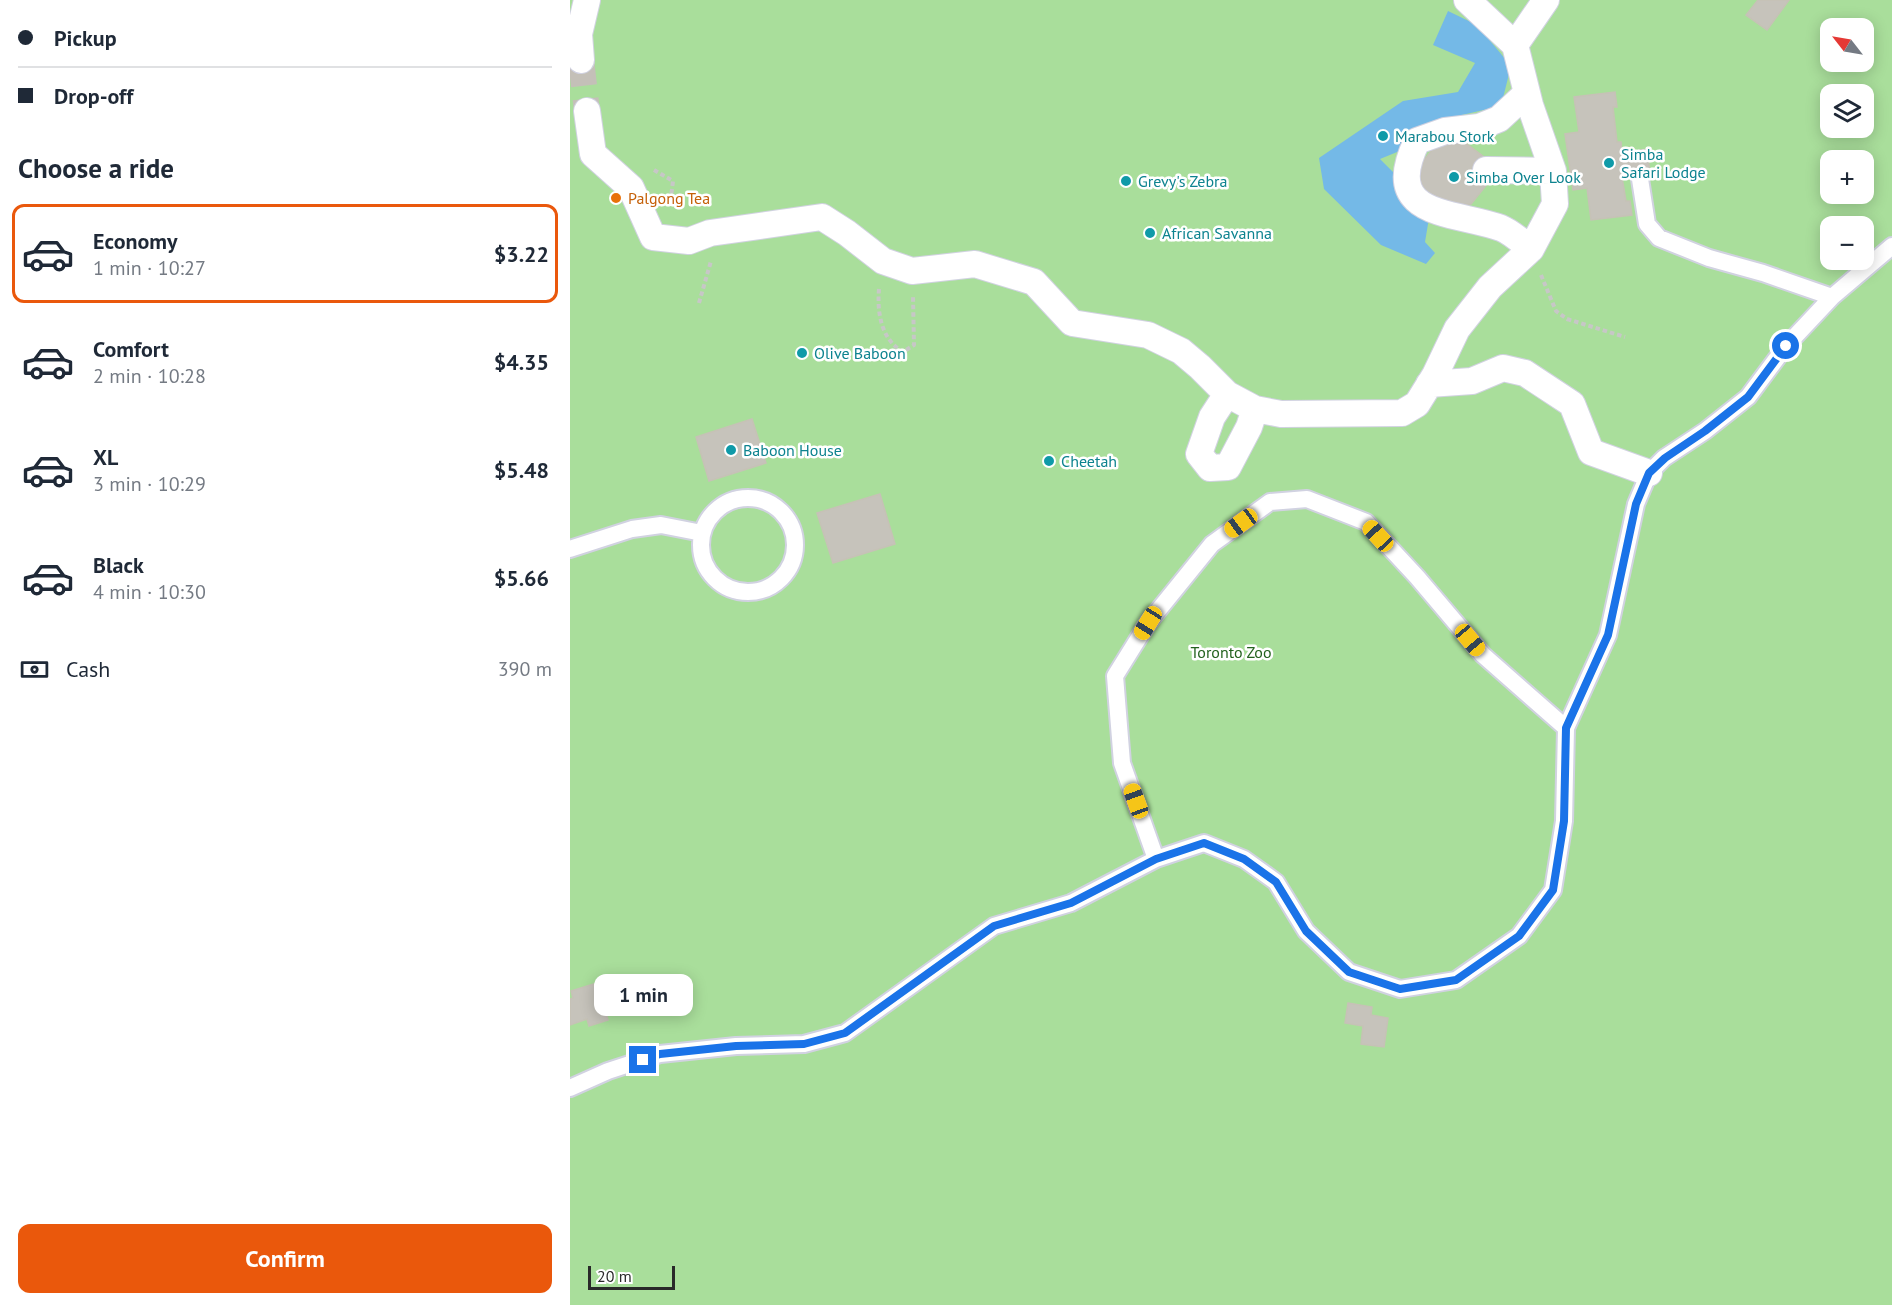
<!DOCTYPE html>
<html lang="en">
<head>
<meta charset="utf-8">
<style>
	:root { --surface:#fff; --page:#f2f2f3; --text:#1f2937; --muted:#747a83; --line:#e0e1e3; --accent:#ea580c }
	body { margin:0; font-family:"PT Sans",sans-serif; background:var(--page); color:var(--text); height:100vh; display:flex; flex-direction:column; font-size:22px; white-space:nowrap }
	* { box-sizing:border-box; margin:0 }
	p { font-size:20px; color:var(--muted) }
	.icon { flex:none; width:33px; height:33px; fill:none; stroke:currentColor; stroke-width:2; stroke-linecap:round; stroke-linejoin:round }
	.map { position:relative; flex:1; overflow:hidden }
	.sheet { display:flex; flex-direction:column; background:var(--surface); width:570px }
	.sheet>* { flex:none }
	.hud { display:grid; align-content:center; height:132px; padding:0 18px; background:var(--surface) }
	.needle { width:39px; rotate:301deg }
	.fabs { position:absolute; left:1250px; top:18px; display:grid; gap:12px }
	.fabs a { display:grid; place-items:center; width:54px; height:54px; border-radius:12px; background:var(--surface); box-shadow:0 3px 15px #0003; font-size:30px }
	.scale { position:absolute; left:18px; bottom:15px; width:87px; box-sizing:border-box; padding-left:6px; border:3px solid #292929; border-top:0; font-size:16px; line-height:21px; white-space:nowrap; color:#292929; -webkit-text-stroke:4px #fff; paint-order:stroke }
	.end { position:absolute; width:27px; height:27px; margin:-14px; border:8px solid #1a73e8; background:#fff; box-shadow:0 0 0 3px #fff }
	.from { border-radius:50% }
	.bubble { position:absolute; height:42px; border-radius:12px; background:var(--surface); box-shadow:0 3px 15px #0003; font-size:20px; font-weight:600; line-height:42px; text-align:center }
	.car { position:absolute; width:18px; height:36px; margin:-18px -9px; border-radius:8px; box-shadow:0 0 4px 2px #0007; background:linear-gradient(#f5c518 24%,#345 0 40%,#f5c518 0 76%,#345 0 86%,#f5c518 0) }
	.hud b { display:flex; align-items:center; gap:21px; height:57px; font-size:22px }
	.hud b+b { border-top:2px solid var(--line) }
	.hud i { width:15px; height:15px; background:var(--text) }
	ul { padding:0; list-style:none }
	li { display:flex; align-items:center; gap:18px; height:99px; margin:0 12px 9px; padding:0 6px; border:3px solid transparent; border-radius:12px }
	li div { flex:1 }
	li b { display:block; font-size:22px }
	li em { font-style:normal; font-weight:600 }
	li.selected { border-color:var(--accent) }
	li>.icon { width:54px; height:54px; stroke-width:1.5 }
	h2 { padding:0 18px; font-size:27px; line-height:72px }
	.pay { display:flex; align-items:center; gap:15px; height:66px; padding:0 18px; font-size:22px }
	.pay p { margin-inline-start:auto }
	.action { display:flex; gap:12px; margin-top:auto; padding:12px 18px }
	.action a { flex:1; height:69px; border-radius:12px; background:var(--accent); color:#fff; font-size:24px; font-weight:600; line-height:69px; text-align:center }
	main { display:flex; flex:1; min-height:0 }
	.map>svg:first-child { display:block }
	.green { fill:#a9de9b; fill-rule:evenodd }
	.water { fill:#74b9e7 }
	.building { fill:#c6c3bb; stroke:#c6c2b6; stroke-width:1.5 }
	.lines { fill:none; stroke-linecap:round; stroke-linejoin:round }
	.pedestrian-tunnel { stroke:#c4c0b8; stroke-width:26; stroke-dasharray:26 13; stroke-linecap:butt }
	.service-casing { stroke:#d1d2e1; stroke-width:20 }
	.pedestrian-casing { stroke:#d1d2e1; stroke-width:28 }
	.path { stroke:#c7c7c7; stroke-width:4; stroke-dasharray:4.5 3; stroke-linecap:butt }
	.service { stroke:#fff; stroke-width:16 }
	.pedestrian { stroke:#fff; stroke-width:26 }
	.route { stroke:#1a73e8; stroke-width:8 }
	.culture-dot { fill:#0f9aa8; stroke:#fff; stroke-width:2 }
	.food-dot { fill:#e8710a; stroke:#fff; stroke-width:2 }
	.labels { text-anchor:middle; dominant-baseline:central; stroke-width:5; stroke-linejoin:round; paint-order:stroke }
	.culture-label { font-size:16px; fill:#0d838f; stroke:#fff; text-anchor:start }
	.food-label { font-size:16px; fill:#c56008; stroke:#fff; text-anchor:start }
	.park-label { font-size:16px; fill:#23621e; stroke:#fff }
</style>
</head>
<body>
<main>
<section class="sheet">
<div class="hud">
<b><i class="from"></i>Pickup</b>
<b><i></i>Drop-off</b>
</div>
<h2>Choose a ride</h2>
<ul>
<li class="selected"><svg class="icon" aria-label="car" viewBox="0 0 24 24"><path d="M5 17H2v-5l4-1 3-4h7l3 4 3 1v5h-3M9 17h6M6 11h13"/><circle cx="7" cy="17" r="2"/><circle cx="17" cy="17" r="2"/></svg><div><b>Economy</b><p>1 min · 10:27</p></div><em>$3.22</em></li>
<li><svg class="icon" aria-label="car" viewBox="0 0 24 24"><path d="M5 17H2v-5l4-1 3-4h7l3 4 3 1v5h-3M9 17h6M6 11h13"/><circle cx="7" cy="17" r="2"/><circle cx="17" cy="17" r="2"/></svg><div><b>Comfort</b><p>2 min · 10:28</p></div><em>$4.35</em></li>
<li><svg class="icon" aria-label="car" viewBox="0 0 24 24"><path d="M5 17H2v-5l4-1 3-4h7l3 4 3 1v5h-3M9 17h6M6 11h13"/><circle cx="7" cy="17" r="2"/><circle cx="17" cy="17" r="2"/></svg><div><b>XL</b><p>3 min · 10:29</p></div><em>$5.48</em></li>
<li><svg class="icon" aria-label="car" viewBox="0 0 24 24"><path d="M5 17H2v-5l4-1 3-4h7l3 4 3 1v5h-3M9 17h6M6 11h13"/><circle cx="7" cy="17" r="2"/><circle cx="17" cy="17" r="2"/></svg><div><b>Black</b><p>4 min · 10:30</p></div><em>$5.66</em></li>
</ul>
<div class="pay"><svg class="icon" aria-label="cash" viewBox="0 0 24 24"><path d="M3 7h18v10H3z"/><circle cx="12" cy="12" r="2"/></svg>Cash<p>390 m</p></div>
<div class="action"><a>Confirm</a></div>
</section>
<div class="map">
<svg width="1322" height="1305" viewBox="0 0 1322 1305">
	<rect width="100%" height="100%" fill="#ebe6dc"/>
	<path class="green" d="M 0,0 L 1322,0 L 1322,1305 L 0,1305 ZM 1260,28 L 1293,28 L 1293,62 L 1260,62 ZM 1260,94 L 1293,94 L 1293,128 L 1260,128 ZM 1260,160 L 1293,160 L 1293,194 L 1260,194 ZM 1260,226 L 1293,226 L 1293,260 L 1260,260 Z"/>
	<path class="water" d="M 878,11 L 907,25 L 941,66 L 931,106 L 857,123 L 832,150 L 810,159 L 829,178 L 859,218 L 855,242 L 865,253 L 856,264 L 811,245 L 754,189 L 749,158 L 833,101 L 888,92 L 905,63 L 863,45 Z"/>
	<path class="building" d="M 1188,0 L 1219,0 L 1197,30 L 1176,15 Z
		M 1045,92 L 1047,107 L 1043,107 L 1047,142 L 1051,142 L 1052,153 L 1077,149 L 1080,173 L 1052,177 L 1056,201 L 1060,201 L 1062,215 L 1021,220 L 1017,188 L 1003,190 L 995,134 L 1009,132 L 1004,97 Z
		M 893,141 L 914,157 L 918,183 L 901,204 L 874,207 L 852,190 L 850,165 L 867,144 Z
		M 182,419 L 196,463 L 139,481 L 126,437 Z
		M 310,494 L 325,544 L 263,563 L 247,513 Z
		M 27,983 L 38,1020 L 19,1026 L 17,1019 L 0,1025 L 0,999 L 3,998 L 1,991 Z
		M 778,1003 L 802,1007 L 801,1015 L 818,1018 L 814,1047 L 791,1044 L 793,1026 L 775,1023 Z"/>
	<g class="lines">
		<path class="pedestrian-tunnel" d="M 11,60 L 17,111"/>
		<g class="service-casing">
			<path id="service" d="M 1070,179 L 1077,224 L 1089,238 L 1139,258 L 1193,273 L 1262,297
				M131 545a47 47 0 1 1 94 0a47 47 0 1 1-94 0Z
				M 0,549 L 62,529 L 91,525 L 132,533
				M 586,859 L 552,763 L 545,676 L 578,623 L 642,544 L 700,502 L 737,499 L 796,522 L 847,577 L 913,655 L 996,728
				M 0,1088 L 38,1071 L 90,1054 L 166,1046 L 234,1044 L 275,1033 L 424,926 L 501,903 L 586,859 L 634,843 L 674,859 L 706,882 L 736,931 L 779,972 L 830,989 L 886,980 L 949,936 L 983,890 L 994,821 L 996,728 L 1038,635 L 1066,504 L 1079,473 L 1094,458 L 1135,431 L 1178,397 L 1216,346 L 1262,297 L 1322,246"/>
		</g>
		<g class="pedestrian-casing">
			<path id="pedestrian" d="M 897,0 L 945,45
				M 11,60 L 9,34 L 17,0
				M 957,93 L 929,119 L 909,127 L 875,131 L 847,141 C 809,218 884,211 931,228 C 941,232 952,242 961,249
				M 17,111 L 23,154 L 61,188 L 83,237 L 119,241 L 140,233 L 252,217 L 277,233 L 313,261 L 342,271 L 405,264 L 464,282 L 502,323 L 578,335 L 611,351 L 630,367 L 657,394 L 685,409 L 711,414 L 832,413 L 847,404 L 865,375 L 887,329 L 920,287 L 961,249 L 985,204 L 983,171 L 960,105 L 945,45 L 976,0
				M 916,170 L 983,171
				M 859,384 L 902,381 L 933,368 L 955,373 L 1002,404 L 1021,452 L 1079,473
				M 657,394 L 642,417 L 629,454 L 640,468 L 658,467 L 679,427 L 685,409"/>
		</g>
		<path class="path" d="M 84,170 L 103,181 L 100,205
			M 971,275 L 986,311 L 997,319 L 1055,337
			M 309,289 C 307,313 311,339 333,352 L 344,345 L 343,297
			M 129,303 L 141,261"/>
		<use href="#service" class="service"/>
		<use href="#pedestrian" class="pedestrian"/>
	</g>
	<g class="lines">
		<path class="route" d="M 73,1060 L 90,1054 L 166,1046 L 234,1044 L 275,1033 L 424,926 L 501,903 L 586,859 L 634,843 L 674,859 L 706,882 L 736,931 L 779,972 L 830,989 L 886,980 L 949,936 L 983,890 L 994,821 L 996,728 L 1038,635 L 1066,504 L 1079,473 L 1095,458 L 1135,431 L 1178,397 L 1216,346"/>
	</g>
	<g class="culture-dot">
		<circle cx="813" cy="136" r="6"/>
		<circle cx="1039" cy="163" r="6"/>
		<circle cx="884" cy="177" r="6"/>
		<circle cx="556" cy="181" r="6"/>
		<circle cx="580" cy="233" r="6"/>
		<circle cx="232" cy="353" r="6"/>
		<circle cx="161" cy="450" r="6"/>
		<circle cx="479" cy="461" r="6"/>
	</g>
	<circle class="food-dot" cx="46" cy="198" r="6"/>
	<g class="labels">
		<g class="culture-label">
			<text x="825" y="136">Marabou Stork</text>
			<text x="1051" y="154">Simba<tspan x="1051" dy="18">Safari Lodge</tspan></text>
			<text x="896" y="177">Simba Over Look</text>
			<text x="568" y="181">Grevy's Zebra</text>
			<text x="592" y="233">African Savanna</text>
			<text x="244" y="353">Olive Baboon</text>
			<text x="173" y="450">Baboon House</text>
			<text x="491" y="461">Cheetah</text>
		</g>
		<g class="food-label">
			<text x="58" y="198">Palgong Tea</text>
		</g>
		<g class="park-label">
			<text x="661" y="652">Toronto Zoo</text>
		</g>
	</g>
</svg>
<div class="fabs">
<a><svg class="needle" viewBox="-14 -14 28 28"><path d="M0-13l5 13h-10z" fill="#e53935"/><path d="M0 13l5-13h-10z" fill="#747a83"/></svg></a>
<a><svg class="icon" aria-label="layers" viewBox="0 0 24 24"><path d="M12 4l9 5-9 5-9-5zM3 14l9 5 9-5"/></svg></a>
<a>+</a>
<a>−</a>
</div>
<div class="scale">20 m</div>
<i class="end from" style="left:1216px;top:346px"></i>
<i class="end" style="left:73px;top:1060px"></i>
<div class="bubble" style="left:24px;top:974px;width:99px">1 min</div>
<i class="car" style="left:671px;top:523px;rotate:234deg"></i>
<i class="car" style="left:808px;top:536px;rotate:317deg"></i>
<i class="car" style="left:578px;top:623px;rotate:212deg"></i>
<i class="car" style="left:900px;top:640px;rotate:140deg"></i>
<i class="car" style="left:566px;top:801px;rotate:340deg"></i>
</div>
</main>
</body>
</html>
